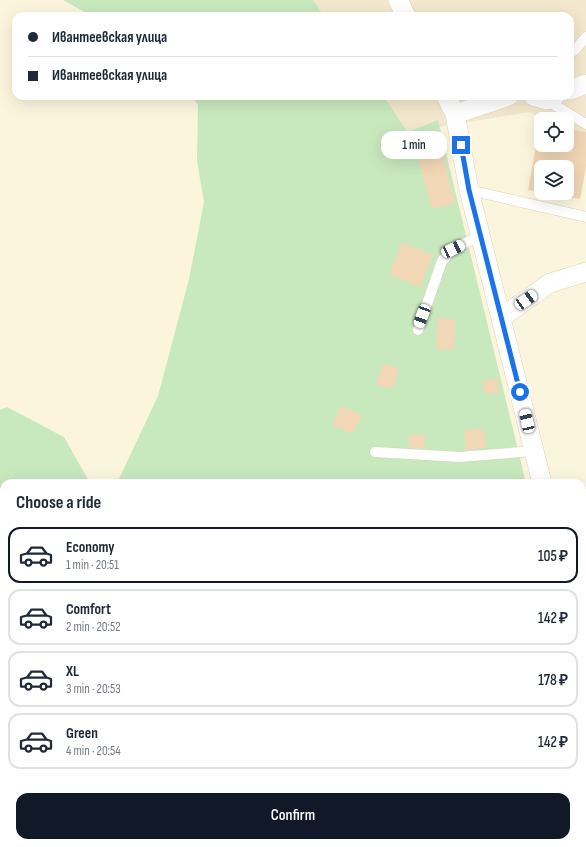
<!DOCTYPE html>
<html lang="en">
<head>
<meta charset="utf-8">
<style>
	:root { --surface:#fff; --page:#f2f2f3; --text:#1f2937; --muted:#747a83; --line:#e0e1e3; --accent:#111827 }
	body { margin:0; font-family:"Sofia Sans Condensed",sans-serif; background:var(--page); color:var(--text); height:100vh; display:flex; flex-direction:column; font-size:15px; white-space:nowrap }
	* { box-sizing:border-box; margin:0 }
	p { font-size:13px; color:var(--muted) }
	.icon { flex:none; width:22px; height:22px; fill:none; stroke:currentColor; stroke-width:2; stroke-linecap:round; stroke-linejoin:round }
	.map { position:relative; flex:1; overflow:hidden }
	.details { position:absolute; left:0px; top:479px; width:586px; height:368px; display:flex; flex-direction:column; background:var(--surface); border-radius:12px 12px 0 0; box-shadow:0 4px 16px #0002 }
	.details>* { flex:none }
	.banner { position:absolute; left:12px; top:12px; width:562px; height:88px; border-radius:12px; box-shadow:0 4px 16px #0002; display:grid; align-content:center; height:88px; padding:0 16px; background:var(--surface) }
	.controls { position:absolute; left:534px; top:112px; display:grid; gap:8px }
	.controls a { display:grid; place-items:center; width:40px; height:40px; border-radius:8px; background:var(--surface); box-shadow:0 4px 16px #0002; font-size:20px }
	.end { position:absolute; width:18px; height:18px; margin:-9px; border:5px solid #1a73e8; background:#fff; box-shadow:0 0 0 2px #fff }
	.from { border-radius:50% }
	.bubble { position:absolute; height:28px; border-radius:12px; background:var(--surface); box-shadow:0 4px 16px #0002; font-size:13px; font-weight:600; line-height:28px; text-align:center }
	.car { position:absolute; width:12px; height:24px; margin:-12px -6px; border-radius:5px; box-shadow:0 0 3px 1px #0007; background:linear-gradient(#fff 24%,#345 0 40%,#fff 0 76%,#345 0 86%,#fff 0) }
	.banner b { display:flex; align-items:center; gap:14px; height:38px; font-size:15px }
	.banner b+b { border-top:1px solid var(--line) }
	.banner i { width:10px; height:10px; background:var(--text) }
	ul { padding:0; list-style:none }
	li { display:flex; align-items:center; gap:12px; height:56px; margin:0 8px 6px; padding:0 8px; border:2px solid var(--line); border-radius:12px }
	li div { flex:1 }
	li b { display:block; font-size:15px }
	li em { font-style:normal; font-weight:600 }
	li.selected { border-color:var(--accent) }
	li>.icon { width:36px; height:36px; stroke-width:1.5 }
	h2 { padding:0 16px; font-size:18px; line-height:48px }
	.button { display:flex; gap:8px; margin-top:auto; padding:8px 16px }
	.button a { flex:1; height:46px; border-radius:12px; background:var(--accent); color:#fff; font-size:16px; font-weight:600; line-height:46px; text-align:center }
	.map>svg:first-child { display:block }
	.residential { fill:#f3e8cd }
	.green { fill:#c8e8be }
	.building { fill:#f1d7b6 }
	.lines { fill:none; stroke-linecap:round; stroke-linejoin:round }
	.service-casing { stroke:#dfd2bb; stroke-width:11 }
	.minor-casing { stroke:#dfd2bb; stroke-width:20 }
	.service { stroke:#fff; stroke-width:10 }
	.minor { stroke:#fff; stroke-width:19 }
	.route { stroke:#1a73e8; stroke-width:5 }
</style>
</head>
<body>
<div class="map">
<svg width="586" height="847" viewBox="0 0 586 847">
	<rect width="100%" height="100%" fill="#fcf5de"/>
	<path class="residential" d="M 308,0 L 586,0 L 586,148 L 567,136 L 567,119 L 541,119 L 530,112 L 409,132 L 381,96 L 570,96 L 570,16 L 320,16 Z"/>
	<path class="green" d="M 63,0 L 313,0 L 324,16 L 92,16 Z
		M 190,96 L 383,96 L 408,132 L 438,120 L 526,483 L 117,483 L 158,396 L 189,279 L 204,202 L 197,161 L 198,104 Z
		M 7,407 L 64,437 L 90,483 L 4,483 L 4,843 L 582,843 L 582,712 L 586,729 L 586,847 L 0,847 L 0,410 Z"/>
	<path class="building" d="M 540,124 L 541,145 L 567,145 L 567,129 L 586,132 L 586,167 L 580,199 L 546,193 L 567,193 L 567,167 L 541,167 L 541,192 L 528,190 Z
		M 441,148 L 455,203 L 432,209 L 417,154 Z
		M 402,242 L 433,255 L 420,287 L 389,274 Z
		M 438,318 L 455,319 L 454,350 L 436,349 Z
		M 383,363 L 399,368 L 392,389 L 376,385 Z
		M 498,379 L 499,393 L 484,394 L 483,380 Z
		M 341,406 L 362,416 L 352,434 L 332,424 Z
		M 483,428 L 486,448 L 466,450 L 464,431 Z
		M 425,434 L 425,448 L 409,448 L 408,435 Z"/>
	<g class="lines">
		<g class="service-casing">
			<path id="service" d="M 570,53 L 575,50 L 586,37
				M 546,100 L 586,124
				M 469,190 L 586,217
				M 418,330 L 442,261 L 453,249 L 480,236
				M 375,452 L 459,457 L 534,451"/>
		</g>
		<g class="minor-casing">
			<path id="minor" d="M 398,0 L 406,16
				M 570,90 L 586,84
				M 446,96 L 455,114 L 469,190 L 542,483
				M 533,96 L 546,100 L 555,96
				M 455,114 L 509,96
				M 502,317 L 550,283 L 586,272
				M 582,642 L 586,657
				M 582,761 L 586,761"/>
		</g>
		<use href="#service" class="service"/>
		<use href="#minor" class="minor"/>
	</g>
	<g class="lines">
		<path class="route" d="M 461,145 L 469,190 L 520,392"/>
	</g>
</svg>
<div class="controls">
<a><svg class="icon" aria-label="locate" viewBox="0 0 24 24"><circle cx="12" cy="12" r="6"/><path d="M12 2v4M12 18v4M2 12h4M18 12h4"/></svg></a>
<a><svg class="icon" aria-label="layers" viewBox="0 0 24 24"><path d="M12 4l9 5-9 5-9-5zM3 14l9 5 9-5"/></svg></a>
</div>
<i class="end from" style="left:520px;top:392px"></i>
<i class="end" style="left:461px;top:145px"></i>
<div class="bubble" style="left:381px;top:131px;width:66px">1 min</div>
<i class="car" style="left:453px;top:249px;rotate:65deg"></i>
<i class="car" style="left:526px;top:300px;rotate:55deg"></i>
<i class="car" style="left:422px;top:316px;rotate:200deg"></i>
<i class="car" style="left:527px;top:421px;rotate:347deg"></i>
<div class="banner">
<b><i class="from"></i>Ивантеевская улица</b>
<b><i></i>Ивантеевская улица</b>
</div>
<section class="details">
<h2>Choose a ride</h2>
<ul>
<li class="selected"><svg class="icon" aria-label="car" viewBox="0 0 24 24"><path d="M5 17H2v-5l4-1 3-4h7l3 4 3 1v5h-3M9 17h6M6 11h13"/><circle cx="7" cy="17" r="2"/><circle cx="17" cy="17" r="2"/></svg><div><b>Economy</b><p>1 min · 20:51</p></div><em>105 ₽</em></li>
<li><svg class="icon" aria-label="car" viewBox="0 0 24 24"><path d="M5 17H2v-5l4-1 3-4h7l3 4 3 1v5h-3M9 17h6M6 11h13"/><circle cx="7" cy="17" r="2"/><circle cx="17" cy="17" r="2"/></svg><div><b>Comfort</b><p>2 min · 20:52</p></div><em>142 ₽</em></li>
<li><svg class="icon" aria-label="car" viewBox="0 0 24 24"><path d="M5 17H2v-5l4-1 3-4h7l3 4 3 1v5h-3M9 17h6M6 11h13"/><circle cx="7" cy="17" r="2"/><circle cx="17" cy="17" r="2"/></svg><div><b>XL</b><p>3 min · 20:53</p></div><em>178 ₽</em></li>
<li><svg class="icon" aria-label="car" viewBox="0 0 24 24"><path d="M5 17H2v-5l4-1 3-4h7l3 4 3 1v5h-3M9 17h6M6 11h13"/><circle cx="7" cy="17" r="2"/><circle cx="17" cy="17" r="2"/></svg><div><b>Green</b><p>4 min · 20:54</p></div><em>142 ₽</em></li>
</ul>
<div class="button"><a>Confirm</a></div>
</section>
</div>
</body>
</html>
